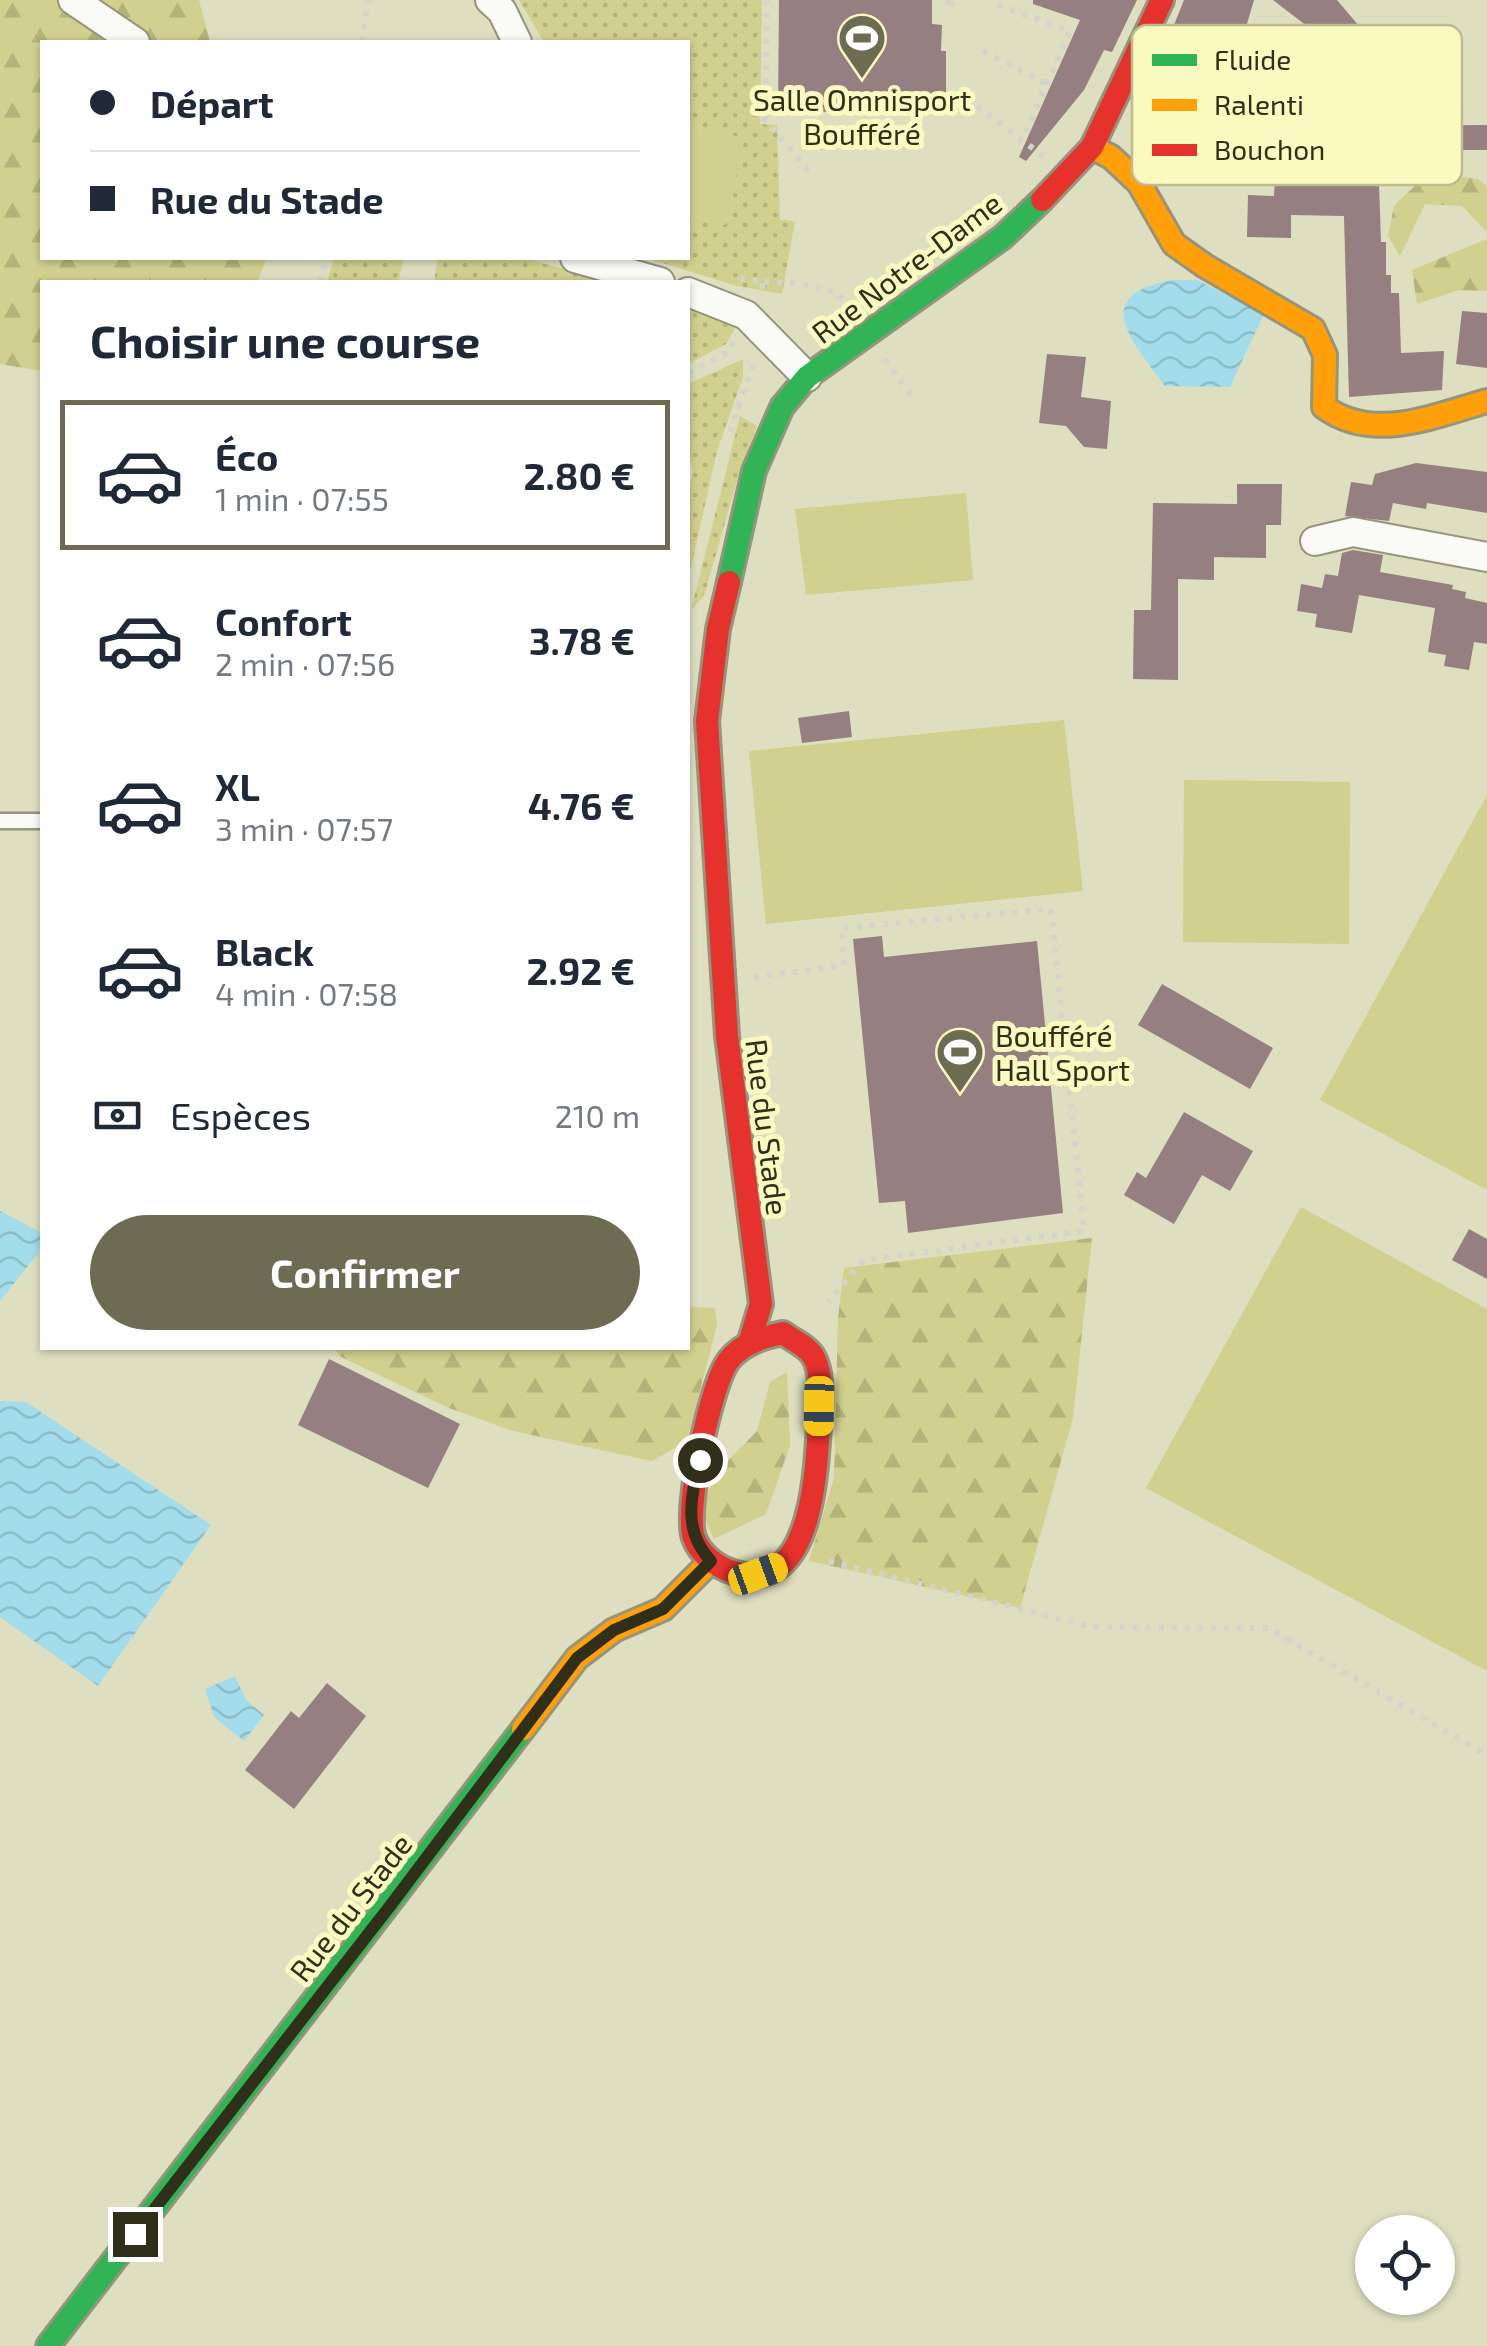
<!DOCTYPE html>
<html lang="fr">
<head>
<meta charset="utf-8">
<style>
	:root { --surface:#fff; --page:#f2f2f3; --text:#1f2937; --muted:#747a83; --line:#e0e1e3; --accent:#6d6c53 }
	body { margin:0; font-family:"Exo 2",sans-serif; background:var(--page); color:var(--text); height:100vh; display:flex; flex-direction:column; font-size:38px; white-space:nowrap }
	* { box-sizing:border-box; margin:0 }
	p { font-size:32px; color:var(--muted) }
	.icon { flex:none; width:55px; height:55px; fill:none; stroke:currentColor; stroke-width:2; stroke-linecap:round; stroke-linejoin:round }
	.map { position:relative; flex:1; overflow:hidden }
	.side { position:absolute; left:40px; top:280px; width:650px; height:1070px; display:flex; flex-direction:column; background:var(--surface); border-radius:0px; box-shadow:0 2px 8px #0004 }
	.side>* { flex:none }
	.banner { position:absolute; left:40px; top:40px; width:650px; height:220px; border-radius:0px; box-shadow:0 2px 8px #0004; display:grid; align-content:center; height:220px; padding:0 50px; background:var(--surface) }
	.buttons { position:absolute; left:1355px; top:2215px; display:grid; gap:20px }
	.buttons a { display:grid; place-items:center; width:100px; height:100px; border-radius:50%; background:var(--surface); box-shadow:0 2px 8px #0004; font-size:50px }
	.end { position:absolute; width:45px; height:45px; margin:-22px; border:12px solid #302f19; background:#fff; box-shadow:0 0 0 5px #fff }
	.from { border-radius:50% }
	.car { position:absolute; width:30px; height:60px; margin:-30px -15px; border-radius:12px; box-shadow:0 0 8px 2px #0007; background:linear-gradient(#f5c518 24%,#345 0 40%,#f5c518 0 76%,#345 0 86%,#f5c518 0) }
	.banner b { display:flex; align-items:center; gap:35px; height:95px; font-size:38px }
	.banner b+b { border-top:2px solid var(--line) }
	.banner i { width:25px; height:25px; background:var(--text) }
	ul { padding:0; list-style:none }
	li { display:flex; align-items:center; gap:30px; height:150px; margin:0 20px 15px; padding:0 30px; border:5px solid transparent; border-radius:0px }
	li div { flex:1 }
	li b { display:block; font-size:38px }
	li em { font-style:normal; font-weight:700 }
	li.active { border-color:var(--accent) }
	li>.icon { width:90px; height:90px; stroke-width:1.5 }
	h2 { padding:0 50px; font-size:45px; line-height:120px }
	.pay { display:flex; align-items:center; gap:25px; height:110px; padding:0 50px; font-size:38px }
	.pay p { margin-inline-start:auto }
	.primary-button { display:flex; gap:20px; margin-top:auto; padding:20px 50px }
	.primary-button a { flex:1; height:115px; border-radius:60px; background:var(--accent); color:#fff; font-size:40px; font-weight:700; line-height:115px; text-align:center }
	.map>svg:first-child { display:block }
	.grass { fill:url(#grass-dots) }
	.forest { fill:url(#forest-firs) }
	.pitch { fill:#d1d08e }
	.water { fill:url(#water-waves) }
	.building { fill:#957f80 }
	.lines { fill:none; stroke-linecap:round; stroke-linejoin:round }
	.lane-casing { stroke:#95957d; stroke-width:19 }
	.street-casing { stroke:#95957d; stroke-width:32 }
	.fast-casing { stroke:#95957d; stroke-width:28 }
	.slow-casing { stroke:#95957d; stroke-width:28 }
	.jam-casing { stroke:#95957d; stroke-width:28 }
	.path { stroke:#d4d4cb; stroke-width:6; stroke-dasharray:5 8; stroke-linecap:butt }
	.lane { stroke:#fafaf6; stroke-width:14 }
	.street { stroke:#fafaf6; stroke-width:28 }
	.fast { stroke:#30b455; stroke-width:22 }
	.slow { stroke:#ff9f0a; stroke-width:22 }
	.jam { stroke:#e5322d; stroke-width:22 }
	.route { stroke:#302f19; stroke-width:12 }
	.labels { text-anchor:middle; dominant-baseline:central; stroke-width:10; stroke-linejoin:round; paint-order:stroke }
	.poi-label { font-size:30px; fill:#302f19; stroke:#f9f9c0 }
	.street-label { font-size:30px; fill:#302f19; stroke:#f9f9c0 }
	.key { fill:#f9f9c0; stroke:#bdbc8e; stroke-width:2.5 }
	.key-label { font-size:28px; fill:#302f19 }
</style>
</head>
<body>
<div class="map">
<svg width="1487" height="2346" viewBox="0 0 1487 2346">
	<defs>
		<pattern id="grass-dots" width="8" height="8" patternUnits="userSpaceOnUse" patternTransform="scale(2.5)"><rect width="8" height="8" fill="#d1d08e"/><path d="M2 2h.1M6 6h.1" fill="none" stroke="#b4b37a" stroke-width="1.8" stroke-linecap="round"/></pattern>
		<pattern id="forest-firs" width="22" height="20" patternUnits="userSpaceOnUse" patternTransform="scale(2.5)"><rect width="22" height="20" fill="#d1d08e"/><path d="M5 1l3.5 6h-7zM16 11l3.5 6h-7z" fill="#b4b37a"/></pattern>
		<pattern id="water-waves" width="16" height="10" patternUnits="userSpaceOnUse" patternTransform="scale(2.5)"><rect width="16" height="10" fill="#a3dceb"/><path d="M0 5q4-4 8 0t8 0" fill="none" stroke="#8dbdc9"/></pattern>
	</defs>
	<rect width="100%" height="100%" fill="#dedec0"/>
	<path class="grass" d="M 519,0 L 762,0 L 760,124 L 777,125 L 780,220 L 795,221 L 782,294 L 737,286 L 646,258 L 688,258 L 688,215 L 725,225 L 744,138 L 688,126 L 688,42 L 544,42 Z
		M 334,258 L 404,258 L 398,282 L 327,282 Z
		M 438,258 L 524,258 L 612,282 L 434,282 Z
		M 688,304 L 725,315 L 735,328 L 726,344 L 688,364 Z
		M 743,359 L 743,377 L 717,451 L 688,581 L 688,502 L 693,469 L 688,451 L 688,384 Z
		M 740,416 L 757,426 L 740,470 L 704,596 L 691,610 Z"/>
	<path class="forest" d="M 0,0 L 199,0 L 210,42 L 42,42 L 42,258 L 267,258 L 257,282 L 42,282 L 42,371 L 0,364 Z
		M 1429,172 L 1478,179 L 1487,187 L 1487,232 L 1462,206 L 1425,204 L 1400,256 L 1388,236 L 1394,206 Z
		M 1487,239 L 1487,291 L 1459,290 L 1417,304 L 1412,270 Z
		M 1092,1238 L 1073,1418 L 1020,1608 L 809,1561 L 834,1478 L 838,1318 L 844,1268 Z
		M 688,1307 L 715,1308 L 717,1325 L 687,1441 L 652,1461 L 513,1431 L 449,1408 L 339,1356 L 335,1348 L 688,1348 Z
		M 787,1372 L 790,1445 L 766,1514 L 714,1539 L 701,1511 L 715,1474 L 757,1431 L 770,1382 Z"/>
	<path class="pitch" d="M 688,126 L 745,138 L 725,225 L 688,215 Z
		M 966,493 L 973,580 L 806,595 L 795,509 Z
		M 1064,720 L 1083,891 L 766,924 L 749,751 Z
		M 1184,780 L 1350,782 L 1349,944 L 1183,942 Z
		M 1487,795 L 1487,1190 L 1320,1100 Z
		M 1301,1207 L 1487,1309 L 1487,1671 L 1146,1488 Z"/>
	<path class="water" d="M 1172,280 L 1197,280 L 1264,314 L 1230,387 L 1165,386 C 1135,344 1086,296 1172,280 Z
		M 0,1211 L 42,1233 L 39,1252 L 0,1301 Z
		M 0,1401 L 26,1402 L 211,1525 L 98,1686 L 0,1617 Z
		M 235,1676 L 246,1700 L 264,1715 L 244,1741 L 214,1717 L 205,1689 Z"/>
	<path class="building" d="M 779,0 L 932,0 L 932,24 L 942,25 L 941,51 L 946,51 L 946,111 L 778,112 Z
		M 1033,0 L 1137,0 L 1112,52 L 1104,50 L 1084,90 L 1026,161 L 1019,157 L 1080,20 L 1033,4 Z
		M 1184,0 L 1254,0 L 1237,58 L 1170,35 Z
		M 1273,0 L 1337,0 L 1387,59 L 1385,86 Z
		M 1487,125 L 1487,150 L 1359,150 L 1361,126 Z
		M 1378,154 L 1381,242 L 1386,242 L 1386,275 L 1391,275 L 1391,293 L 1399,293 L 1401,353 L 1444,351 L 1442,390 L 1349,397 L 1344,216 L 1291,215 L 1291,238 L 1247,237 L 1248,195 L 1274,196 L 1275,179 L 1343,181 L 1342,156 Z
		M 1462,311 L 1487,313 L 1487,368 L 1456,364 Z
		M 1047,354 L 1086,357 L 1081,397 L 1111,401 L 1107,449 L 1084,447 L 1066,426 L 1039,423 Z
		M 1416,463 L 1487,472 L 1487,513 L 1427,503 L 1426,509 L 1393,503 L 1389,521 L 1345,516 L 1351,482 L 1372,485 L 1375,474 Z
		M 1237,484 L 1282,484 L 1281,525 L 1266,525 L 1266,558 L 1214,557 L 1214,580 L 1178,579 L 1178,680 L 1133,679 L 1134,610 L 1151,610 L 1153,503 L 1237,504 Z
		M 1353,550 L 1383,555 L 1380,572 L 1453,585 L 1452,589 L 1466,592 L 1465,598 L 1487,603 L 1487,644 L 1474,642 L 1469,670 L 1444,666 L 1446,655 L 1428,652 L 1435,608 L 1359,595 L 1352,633 L 1315,627 L 1317,614 L 1297,611 L 1301,584 L 1322,588 L 1325,574 L 1338,576 L 1342,553 Z
		M 849,711 L 852,737 L 802,743 L 798,718 Z
		M 882,936 L 884,957 L 1037,941 L 1063,1213 L 908,1233 L 905,1201 L 879,1203 L 853,939 Z
		M 1162,984 L 1273,1048 L 1250,1089 L 1138,1025 Z
		M 1184,1112 L 1253,1151 L 1230,1191 L 1202,1175 L 1174,1224 L 1124,1195 L 1137,1172 L 1146,1178 Z
		M 1469,1229 L 1487,1239 L 1487,1279 L 1452,1260 Z
		M 329,1359 L 460,1424 L 428,1488 L 298,1425 Z
		M 327,1683 L 366,1716 L 294,1809 L 245,1770 L 291,1711 L 299,1718 Z"/>
	<g class="lines">
		<g class="lane-casing">
			<path id="lane" d="M 0,821 L 42,821"/>
		</g>
		<g class="street-casing">
			<path id="street" d="M 73,0 L 135,42
				M 490,0 L 502,11 L 517,42
				M 575,258 L 660,282
				M 688,292 L 746,315 L 807,377
				M 1315,541 L 1353,532 L 1487,557"/>
		</g>
		<g class="fast-casing">
			<path id="fast" d="M 729,582 L 754,471 L 782,407 L 807,377 L 1003,237 L 1042,200
				M 48,2346 L 523,1729"/>
		</g>
		<g class="slow-casing">
			<path id="slow" d="M 1092,147 L 1111,157 L 1139,183 L 1174,244 L 1205,266 L 1313,329 L 1325,355 L 1324,407 C 1373,443 1434,416 1487,401
				M 523,1729 L 577,1658 L 614,1630 L 663,1609 L 711,1561"/>
		</g>
		<g class="jam-casing">
			<path id="jam" d="M 1042,200 L 1092,147 L 1162,0
				M 729,582 L 718,629 L 707,721 L 727,1036 L 761,1304 L 749,1344
				M 783,1333 C 792,1340 807,1346 813,1356 C 824,1374 820,1405 819,1425 C 816,1473 812,1597 733,1572 C 716,1567 700,1554 694,1538 C 684,1510 711,1382 729,1360 C 743,1343 763,1337 783,1333 Z"/>
		</g>
		<path class="path" d="M 767,0 L 765,120 L 812,175
			M 948,0 L 949,9 L 953,0
			M 998,5 L 1070,31 L 1022,140
			M 362,42 L 368,0
			M 983,51 L 1047,84
			M 967,98 L 1043,156
			M 740,278 L 764,282 L 758,294
			M 320,282 L 327,258
			M 764,282 L 795,283 L 837,292 L 848,308
			M 885,359 L 914,400
			M 688,373 L 729,352 L 734,341
			M 738,406 L 755,360
			M 731,432 L 738,406 L 747,411
			M 754,978 L 844,965 L 842,928 L 1051,909 L 1084,1231 L 864,1260 L 828,1302
			M 829,1561 L 1091,1627 L 1268,1628 L 1487,1755"/>
		<use href="#lane" class="lane"/>
		<use href="#street" class="street"/>
		<use href="#fast" class="fast"/>
		<use href="#slow" class="slow"/>
		<use href="#jam" class="jam"/>
	</g>
	<g class="lines">
		<path class="route" d="M 135,2234 L 390,1906 L 577,1658 L 614,1630 L 663,1609 L 711,1561 C 682,1530 691,1497 700,1460"/>
	</g>
	<defs>
		<g id="stadium-pin" transform="scale(2.5)"><path d="M0 17L-7.5 6A9.5 9.5 0 1 1 7.5 6Z" fill="#6d6c53" stroke="#f9f9c0"/><path d="M0-5a6.5 5 0 1 0 0 10a6.5 5 0 1 0 0-10ZM-3.5-1.8h7v3.6h-7Z" fill="#fff"/></g>
	</defs>
	<g fill-rule="evenodd">
		<use href="#stadium-pin" x="862" y="38"/>
		<use href="#stadium-pin" x="960" y="1052"/>
	</g>
	<g class="labels">
		<g class="poi-label">
			<text x="862" y="99">Salle Omnisport<tspan x="862" dy="34">Boufféré</tspan></text>
			<text x="995" y="1035" text-anchor="start">Boufféré<tspan x="995" dy="34">Hall Sport</tspan></text>
		</g>
		<g class="street-label">
			<text transform="translate(906 267) rotate(-37)">Rue Notre-Dame</text>
			<text transform="translate(768 1127) rotate(83)">Rue du Stade</text>
			<text transform="translate(350 1907) rotate(-52)">Rue du Stade</text>
		</g>
	</g>
	<rect x="1132" y="25" width="330" height="160" rx="15" class="key"/>
	<rect x="1152" y="54" width="45" height="12" fill="#30b455"/>
	<rect x="1152" y="99" width="45" height="12" fill="#ff9f0a"/>
	<rect x="1152" y="144" width="45" height="12" fill="#e5322d"/>
	<g class="key-label">
		<text x="1214" y="70">Fluide</text>
		<text x="1214" y="115">Ralenti</text>
		<text x="1214" y="160">Bouchon</text>
	</g>
</svg>
<div class="buttons">
<a><svg class="icon" aria-label="locate" viewBox="0 0 24 24"><circle cx="12" cy="12" r="6"/><path d="M12 2v4M12 18v4M2 12h4M18 12h4"/></svg></a>
</div>
<i class="end from" style="left:700px;top:1460px"></i>
<i class="end" style="left:135px;top:2234px"></i>
<i class="car" style="left:819px;top:1406px;rotate:181deg"></i>
<i class="car" style="left:758px;top:1574px;rotate:70deg"></i>
<div class="banner">
<b><i class="from"></i>Départ</b>
<b><i></i>Rue du Stade</b>
</div>
<section class="side">
<h2>Choisir une course</h2>
<ul>
<li class="active"><svg class="icon" aria-label="car" viewBox="0 0 24 24"><path d="M5 17H2v-5l4-1 3-4h7l3 4 3 1v5h-3M9 17h6M6 11h13"/><circle cx="7" cy="17" r="2"/><circle cx="17" cy="17" r="2"/></svg><div><b>Éco</b><p>1 min · 07:55</p></div><em>2.80 €</em></li>
<li><svg class="icon" aria-label="car" viewBox="0 0 24 24"><path d="M5 17H2v-5l4-1 3-4h7l3 4 3 1v5h-3M9 17h6M6 11h13"/><circle cx="7" cy="17" r="2"/><circle cx="17" cy="17" r="2"/></svg><div><b>Confort</b><p>2 min · 07:56</p></div><em>3.78 €</em></li>
<li><svg class="icon" aria-label="car" viewBox="0 0 24 24"><path d="M5 17H2v-5l4-1 3-4h7l3 4 3 1v5h-3M9 17h6M6 11h13"/><circle cx="7" cy="17" r="2"/><circle cx="17" cy="17" r="2"/></svg><div><b>XL</b><p>3 min · 07:57</p></div><em>4.76 €</em></li>
<li><svg class="icon" aria-label="car" viewBox="0 0 24 24"><path d="M5 17H2v-5l4-1 3-4h7l3 4 3 1v5h-3M9 17h6M6 11h13"/><circle cx="7" cy="17" r="2"/><circle cx="17" cy="17" r="2"/></svg><div><b>Black</b><p>4 min · 07:58</p></div><em>2.92 €</em></li>
</ul>
<div class="pay"><svg class="icon" aria-label="cash" viewBox="0 0 24 24"><path d="M3 7h18v10H3z"/><circle cx="12" cy="12" r="2"/></svg>Espèces<p>210 m</p></div>
<div class="primary-button"><a>Confirmer</a></div>
</section>
</div>
</body>
</html>
